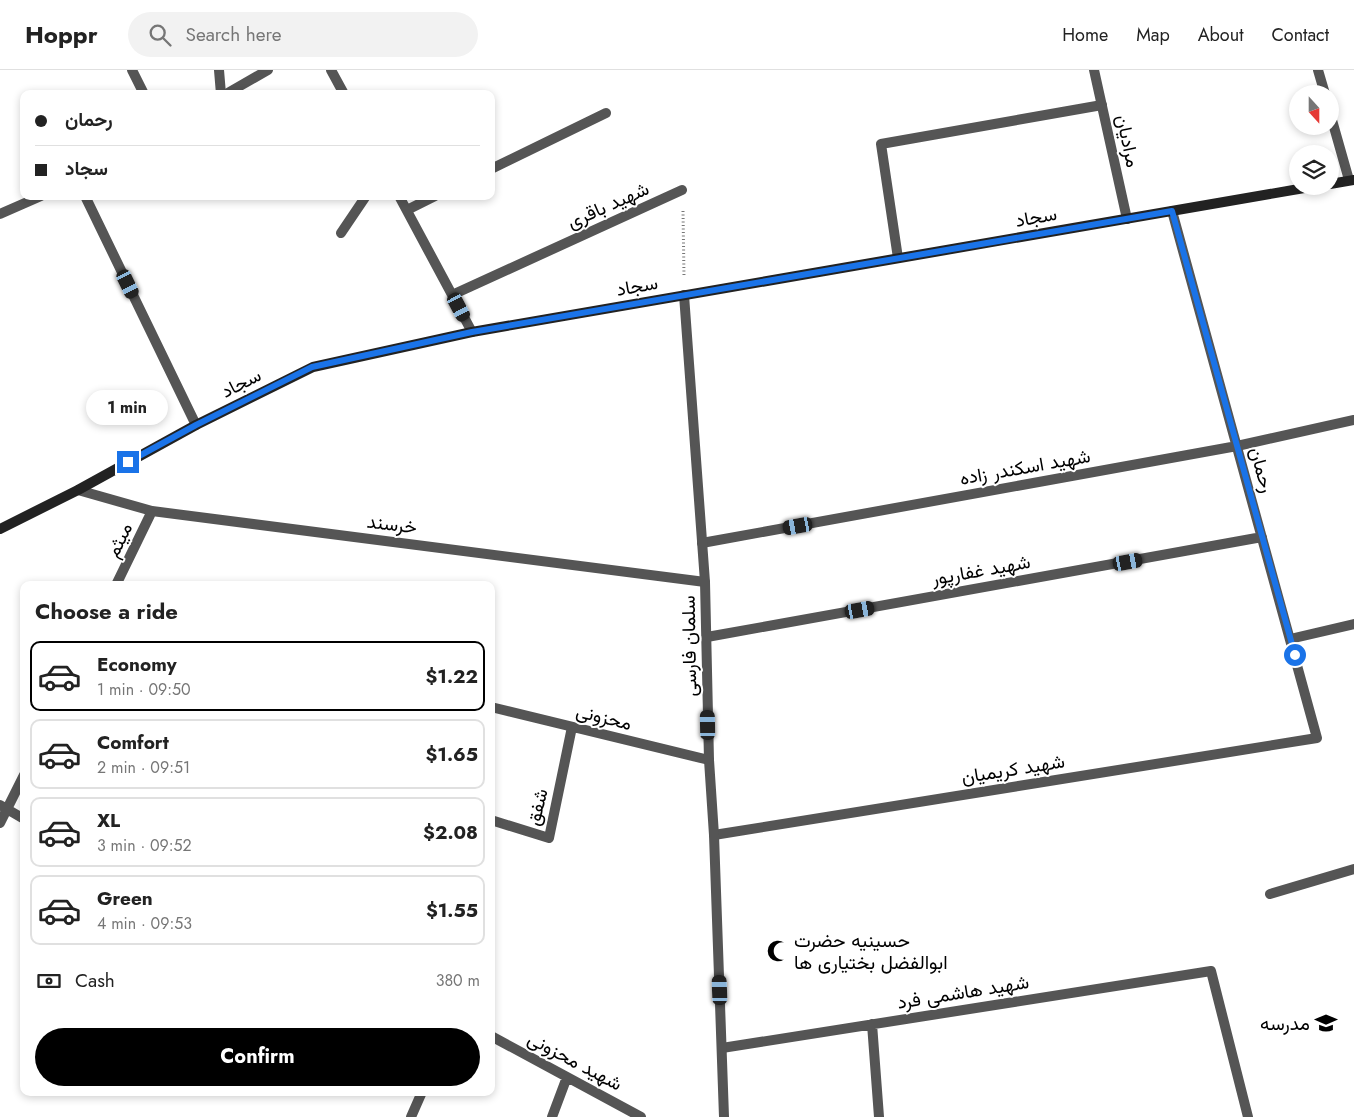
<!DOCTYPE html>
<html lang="en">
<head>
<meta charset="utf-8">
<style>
	:root { --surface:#fff; --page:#f2f2f2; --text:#222; --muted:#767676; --line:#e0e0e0; --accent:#000 }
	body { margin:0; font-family:Jost,Vazirmatn,sans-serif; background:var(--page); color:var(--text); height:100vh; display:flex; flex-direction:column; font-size:19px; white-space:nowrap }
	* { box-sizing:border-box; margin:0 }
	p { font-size:16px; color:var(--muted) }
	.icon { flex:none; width:28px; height:28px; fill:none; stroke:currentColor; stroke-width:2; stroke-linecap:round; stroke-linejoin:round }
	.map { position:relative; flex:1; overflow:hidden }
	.sheet { position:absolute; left:20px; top:511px; width:475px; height:515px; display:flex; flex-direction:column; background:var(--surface); border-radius:10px; box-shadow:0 2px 8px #0003 }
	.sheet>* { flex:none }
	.top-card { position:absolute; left:20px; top:20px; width:475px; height:110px; border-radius:10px; box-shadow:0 2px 8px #0003; display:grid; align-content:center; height:110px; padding:0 15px; background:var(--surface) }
	.needle { width:32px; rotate:159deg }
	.fabs { position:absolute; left:1289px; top:15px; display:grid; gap:10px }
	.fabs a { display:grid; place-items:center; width:50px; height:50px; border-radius:50%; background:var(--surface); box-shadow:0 2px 8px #0003; font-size:25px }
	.end { position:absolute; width:22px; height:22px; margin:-11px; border:6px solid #1a73e8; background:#fff; box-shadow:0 0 0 2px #fff }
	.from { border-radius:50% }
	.bubble { position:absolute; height:35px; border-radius:18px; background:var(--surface); box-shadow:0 2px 8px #0003; font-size:16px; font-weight:700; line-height:35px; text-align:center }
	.car { position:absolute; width:15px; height:30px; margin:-15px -8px; border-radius:6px; box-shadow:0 0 4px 1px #0007; background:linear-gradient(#222 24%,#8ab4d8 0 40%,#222 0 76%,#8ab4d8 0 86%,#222 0) }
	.top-card b { display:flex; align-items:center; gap:18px; height:48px; font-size:19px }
	.top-card b+b { border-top:1px solid var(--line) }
	.top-card i { width:12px; height:12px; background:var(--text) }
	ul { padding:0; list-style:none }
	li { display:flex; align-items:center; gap:15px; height:70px; margin:0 10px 8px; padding:0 5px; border:2px solid var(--line); border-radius:10px }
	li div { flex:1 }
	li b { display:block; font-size:19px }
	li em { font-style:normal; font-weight:700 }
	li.on { border-color:var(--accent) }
	li>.icon { width:45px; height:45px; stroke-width:1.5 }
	h2 { padding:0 15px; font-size:22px; line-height:60px }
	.pay { display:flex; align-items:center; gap:12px; height:55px; padding:0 15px; font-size:19px }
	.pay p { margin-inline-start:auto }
	.button { display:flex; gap:10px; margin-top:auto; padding:10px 15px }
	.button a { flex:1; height:58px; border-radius:30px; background:var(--accent); color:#fff; font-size:20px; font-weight:700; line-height:58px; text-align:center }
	header { display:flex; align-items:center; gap:30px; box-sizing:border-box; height:70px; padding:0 25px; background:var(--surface); border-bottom:1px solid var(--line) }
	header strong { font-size:24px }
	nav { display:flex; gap:28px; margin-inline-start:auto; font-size:18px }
	.search { width:350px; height:45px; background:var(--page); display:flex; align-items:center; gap:12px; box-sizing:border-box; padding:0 18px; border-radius:28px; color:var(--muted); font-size:19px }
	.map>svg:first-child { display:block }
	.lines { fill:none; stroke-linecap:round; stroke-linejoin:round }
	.path { stroke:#777; stroke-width:3; stroke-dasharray:1 2.5; stroke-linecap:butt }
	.lane { stroke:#555; stroke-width:10 }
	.street { stroke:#555; stroke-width:10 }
	.secondary { stroke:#222; stroke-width:10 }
	.route { stroke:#1a73e8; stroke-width:6 }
	.labels { text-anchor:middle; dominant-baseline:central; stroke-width:4; stroke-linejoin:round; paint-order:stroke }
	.street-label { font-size:19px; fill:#000; stroke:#fff }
	.poi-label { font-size:19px; fill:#000; stroke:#fff; text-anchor:start }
</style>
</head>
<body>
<header>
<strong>Hoppr</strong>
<div class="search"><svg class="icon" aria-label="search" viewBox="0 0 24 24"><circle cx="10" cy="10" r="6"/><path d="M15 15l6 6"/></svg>Search here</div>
<nav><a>Home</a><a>Map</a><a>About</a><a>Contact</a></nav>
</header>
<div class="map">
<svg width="1354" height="1047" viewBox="0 0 1354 1047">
	<rect width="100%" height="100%" fill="#fff"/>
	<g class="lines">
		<path class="path" d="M 683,141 L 684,207"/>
		<path class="lane" d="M 132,0 L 144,24
			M 219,0 L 221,24
			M 331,0 L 344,24
			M 1318,0 L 1325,24
			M 1330,43 L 1349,110
			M 491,99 L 606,43
			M 399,126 L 472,262
			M 407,140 L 435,126
			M 341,163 L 366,126
			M 898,188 L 881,74 L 1102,35
			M 452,225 L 682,120
			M 78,420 L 152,441 L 705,512
			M 702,473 L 1237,376 L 1354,350
			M 116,515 L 152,441
			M 707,567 L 1262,467
			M 1290,569 L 1354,554
			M 491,637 L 709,690
			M 0,735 L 24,749
			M 491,750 L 549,768 L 572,657
			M 0,753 L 24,705
			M 714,765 L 1317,668 L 1172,141
			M 1270,824 L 1354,799
			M 872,954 L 879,1047
			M 491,966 L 641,1047
			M 722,978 L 1211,901 L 1248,1047
			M 411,1047 L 422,1022
			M 552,1047 L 567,1007"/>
		<path class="street" d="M 1094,0 L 1127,149
			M 226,24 L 268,0
			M 85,126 L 196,355
			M 0,144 L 41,126
			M 684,225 L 705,512 L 709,690 L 714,765 L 724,1047"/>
		<path class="secondary" d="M 1330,114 L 1354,110
			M 0,459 L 78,420 L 196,355 L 313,297 L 472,262 L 1316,116"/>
	</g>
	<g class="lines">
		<path class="route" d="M 128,392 L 196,355 L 312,297 L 472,262 L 1172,141 L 1295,585"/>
	</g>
	<defs>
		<g id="mosque-bare" transform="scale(1.725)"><path d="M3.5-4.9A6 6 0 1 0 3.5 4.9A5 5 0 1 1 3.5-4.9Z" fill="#000" stroke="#fff" stroke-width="2.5" paint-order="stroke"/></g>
		<g id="school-bare" transform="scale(1.725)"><path d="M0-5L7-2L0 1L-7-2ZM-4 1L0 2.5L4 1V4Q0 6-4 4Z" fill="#000" stroke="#fff" stroke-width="2.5" paint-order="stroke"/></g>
	</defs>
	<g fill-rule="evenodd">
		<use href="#mosque-bare" x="778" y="881"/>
		<use href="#school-bare" x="1326" y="953"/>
	</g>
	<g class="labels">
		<g class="street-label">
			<text transform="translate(1128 71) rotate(78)">مرادیان</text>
			<text transform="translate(608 135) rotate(-24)">شهید باقری</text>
			<text transform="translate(1036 147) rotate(-10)">سجاد</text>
			<text transform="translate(637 216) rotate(-10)">سجاد</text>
			<text transform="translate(241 313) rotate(-27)">سجاد</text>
			<text transform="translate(1025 397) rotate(-10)">شهید اسکندر زاده</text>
			<text transform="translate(1262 400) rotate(75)">رحمان</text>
			<text transform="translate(392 454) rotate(7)">خرسند</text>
			<text transform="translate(119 470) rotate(-64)">میثم</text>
			<text transform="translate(981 500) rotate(-10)">شهید غفارپور</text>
			<text transform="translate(689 576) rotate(-91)">سلمان فارسی</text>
			<text transform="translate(604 647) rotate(14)">محزونی</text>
			<text transform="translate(1013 699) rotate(-9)">شهید کریمیان</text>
			<text transform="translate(537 737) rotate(-76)">شفق</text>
			<text transform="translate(963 922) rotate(-9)">شهید هاشمی فرد</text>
			<text transform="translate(575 991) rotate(28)">شهید محزونی</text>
		</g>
		<g class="poi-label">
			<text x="794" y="870">حسینیه حضرت<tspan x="794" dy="22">ابوالفضل بختیاری ها</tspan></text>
			<text x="1310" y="953" text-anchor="end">مدرسه</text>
		</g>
	</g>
</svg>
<div class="fabs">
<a><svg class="needle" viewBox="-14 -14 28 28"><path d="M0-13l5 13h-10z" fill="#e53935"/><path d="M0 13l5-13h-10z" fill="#767676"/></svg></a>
<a><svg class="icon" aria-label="layers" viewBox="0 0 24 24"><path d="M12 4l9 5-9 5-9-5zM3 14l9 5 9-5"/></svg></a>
</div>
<i class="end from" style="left:1295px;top:585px"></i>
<i class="end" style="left:128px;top:392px"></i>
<div class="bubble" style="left:86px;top:320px;width:82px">1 min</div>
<i class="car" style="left:128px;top:214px;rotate:154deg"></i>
<i class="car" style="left:459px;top:237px;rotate:152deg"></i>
<i class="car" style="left:798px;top:456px;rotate:260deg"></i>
<i class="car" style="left:1128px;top:492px;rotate:80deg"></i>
<i class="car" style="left:860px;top:540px;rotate:80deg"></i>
<i class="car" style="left:708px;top:655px;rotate:359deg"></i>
<i class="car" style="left:720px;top:920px;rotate:358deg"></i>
<div class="top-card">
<b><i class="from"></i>رحمان</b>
<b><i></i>سجاد</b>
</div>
<section class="sheet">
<h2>Choose a ride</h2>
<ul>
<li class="on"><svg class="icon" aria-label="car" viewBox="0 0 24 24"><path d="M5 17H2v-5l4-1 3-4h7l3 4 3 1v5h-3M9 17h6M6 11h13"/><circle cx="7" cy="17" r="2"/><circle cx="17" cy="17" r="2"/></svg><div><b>Economy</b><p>1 min · 09:50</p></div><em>$1.22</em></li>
<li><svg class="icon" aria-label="car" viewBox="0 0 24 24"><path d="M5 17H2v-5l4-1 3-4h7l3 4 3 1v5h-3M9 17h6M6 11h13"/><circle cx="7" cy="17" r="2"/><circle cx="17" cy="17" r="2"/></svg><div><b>Comfort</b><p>2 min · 09:51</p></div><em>$1.65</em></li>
<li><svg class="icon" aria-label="car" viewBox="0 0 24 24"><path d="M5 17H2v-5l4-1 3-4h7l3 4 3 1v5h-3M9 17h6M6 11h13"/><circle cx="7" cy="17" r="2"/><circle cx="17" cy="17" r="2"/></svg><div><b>XL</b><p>3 min · 09:52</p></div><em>$2.08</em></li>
<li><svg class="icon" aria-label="car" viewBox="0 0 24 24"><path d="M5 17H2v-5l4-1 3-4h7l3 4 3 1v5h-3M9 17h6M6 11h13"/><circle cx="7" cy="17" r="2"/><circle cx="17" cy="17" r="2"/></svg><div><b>Green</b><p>4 min · 09:53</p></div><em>$1.55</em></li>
</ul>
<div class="pay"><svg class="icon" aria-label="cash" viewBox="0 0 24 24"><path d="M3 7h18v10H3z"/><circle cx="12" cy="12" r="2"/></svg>Cash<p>380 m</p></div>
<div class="button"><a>Confirm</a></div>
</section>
</div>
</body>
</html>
